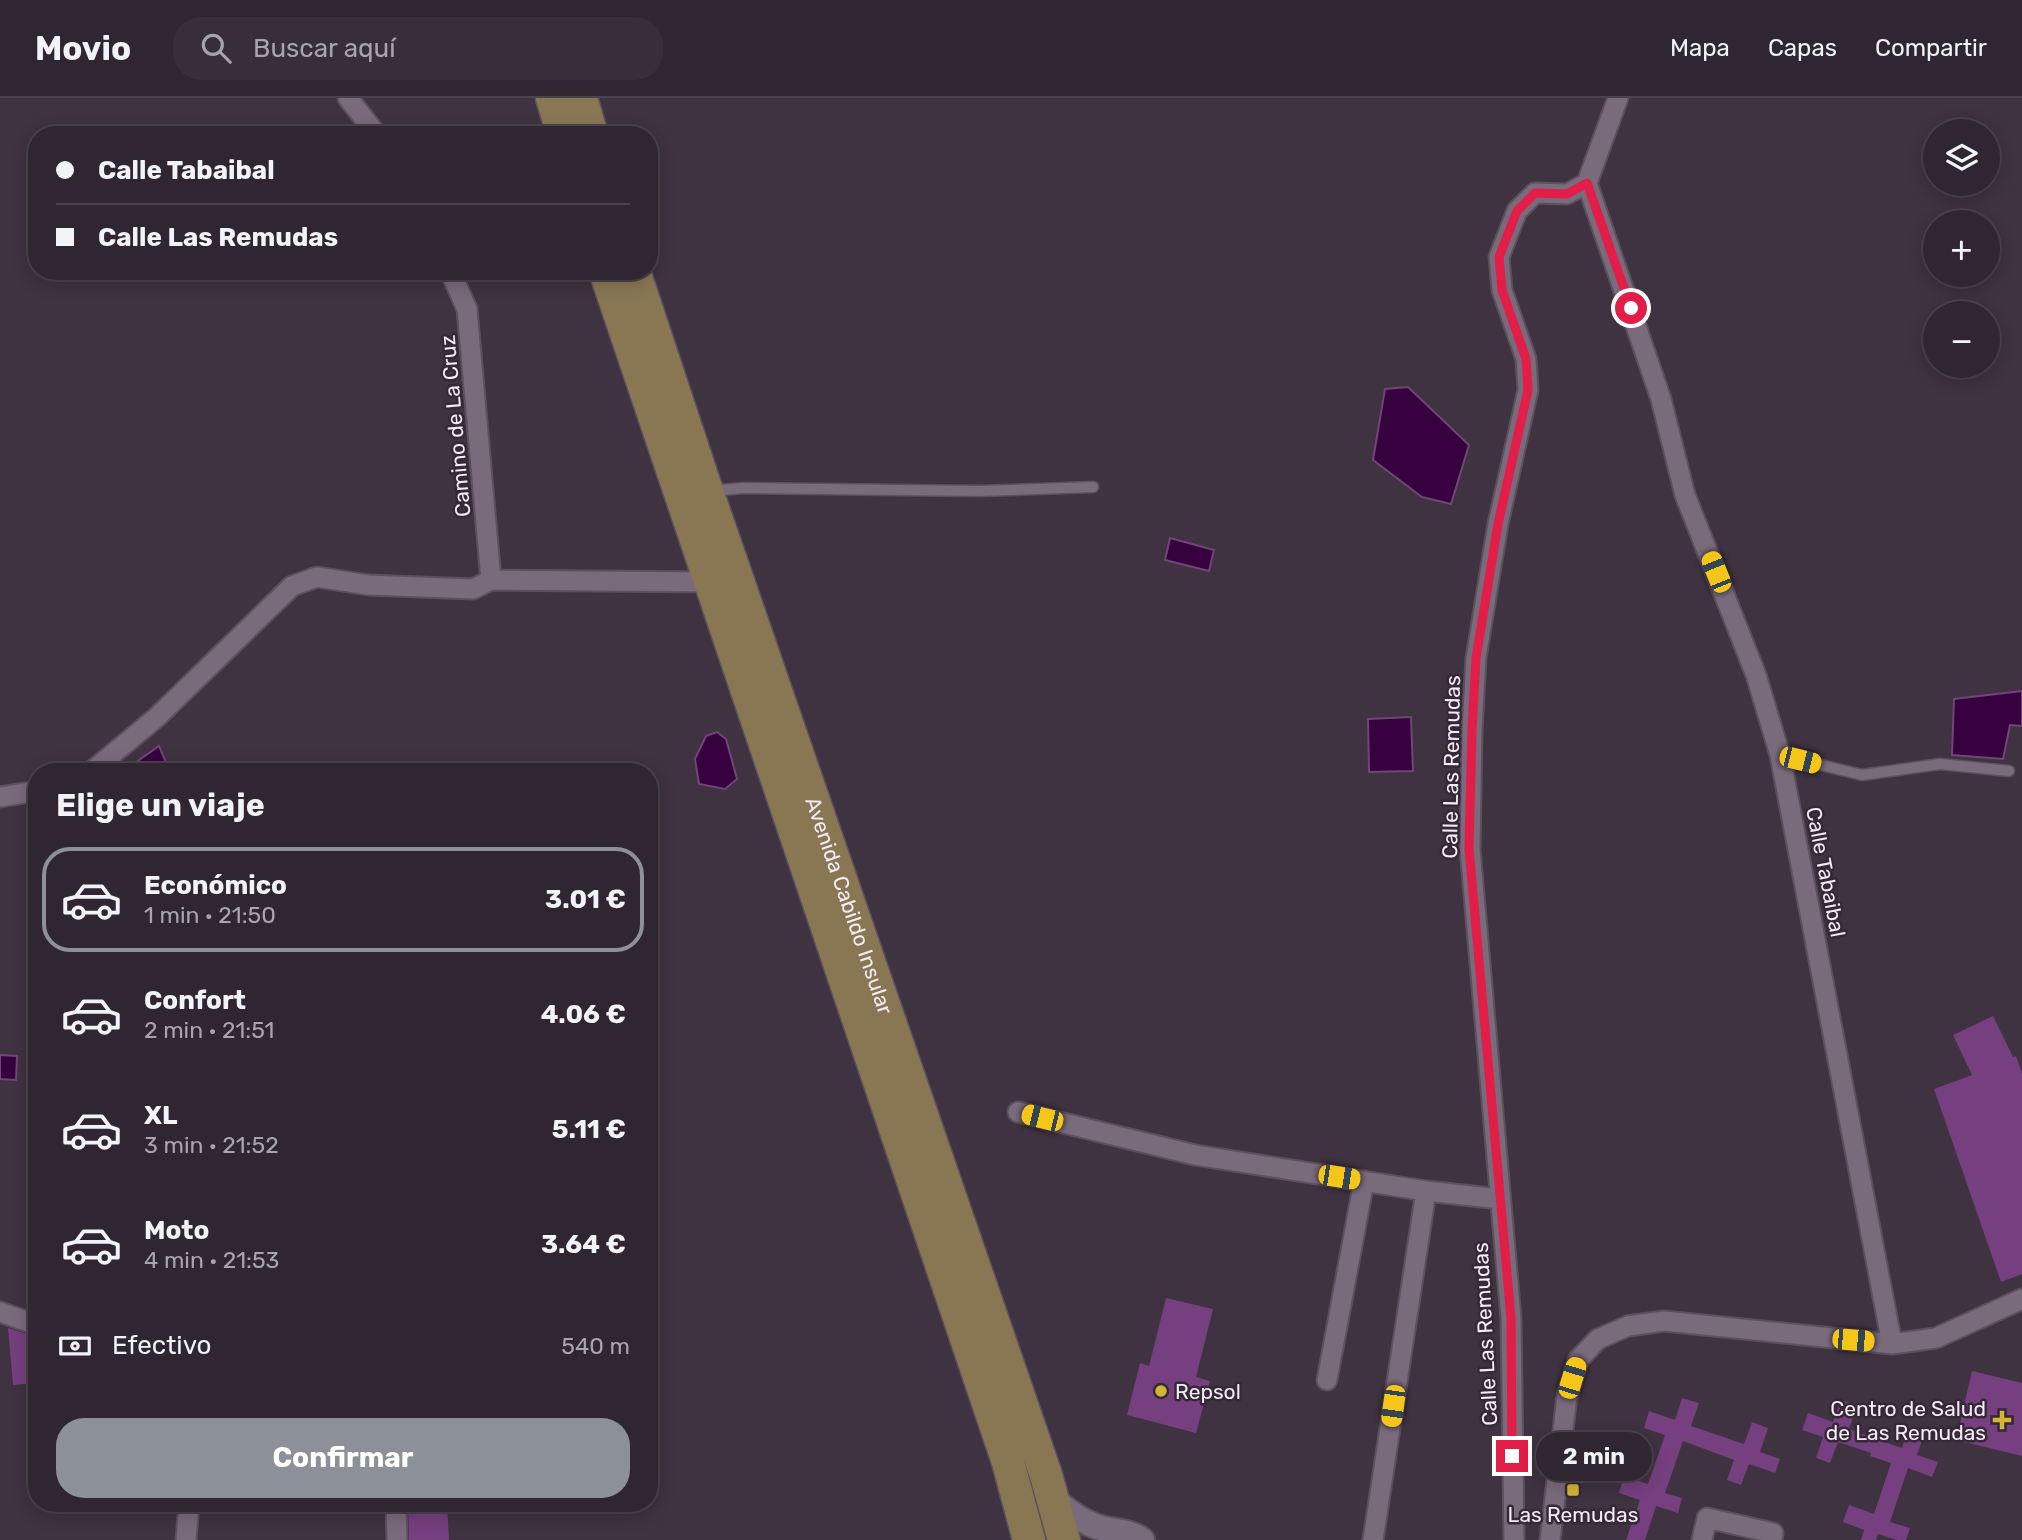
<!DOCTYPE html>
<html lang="es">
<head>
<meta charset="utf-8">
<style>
	:root { --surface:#2f2631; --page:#372e39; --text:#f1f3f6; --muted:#a7a5ab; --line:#4a434d; --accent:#8c9099 }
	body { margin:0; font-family:Rubik,sans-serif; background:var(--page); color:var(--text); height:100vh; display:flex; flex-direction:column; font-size:26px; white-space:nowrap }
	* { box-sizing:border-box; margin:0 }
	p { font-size:23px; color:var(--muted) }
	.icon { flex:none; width:38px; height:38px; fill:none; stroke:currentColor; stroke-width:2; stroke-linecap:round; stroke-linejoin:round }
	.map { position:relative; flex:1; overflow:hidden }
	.panel { position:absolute; left:28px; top:665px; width:630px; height:749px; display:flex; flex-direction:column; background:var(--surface); border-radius:28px; box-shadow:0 4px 18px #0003,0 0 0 2px var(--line) }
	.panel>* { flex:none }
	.hud { position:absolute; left:28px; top:28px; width:630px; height:154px; border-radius:28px; box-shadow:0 4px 18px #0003,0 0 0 2px var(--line); display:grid; align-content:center; height:154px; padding:0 28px; background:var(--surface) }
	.tools { position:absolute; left:1923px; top:21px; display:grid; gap:14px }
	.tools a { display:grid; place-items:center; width:77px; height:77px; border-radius:50%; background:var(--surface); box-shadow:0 4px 18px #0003,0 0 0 2px var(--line); font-size:35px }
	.end { position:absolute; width:32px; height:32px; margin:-16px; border:9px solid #e11d48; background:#fff; box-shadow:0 0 0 4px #fff }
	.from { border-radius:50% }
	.bubble { position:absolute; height:49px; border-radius:24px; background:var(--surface); box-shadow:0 4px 18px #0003,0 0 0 2px var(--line); font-size:23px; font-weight:700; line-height:49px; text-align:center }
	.car { position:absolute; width:21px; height:42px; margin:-21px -10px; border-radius:9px; box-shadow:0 0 5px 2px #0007; background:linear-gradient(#f5c518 24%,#345 0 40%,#f5c518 0 76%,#345 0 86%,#f5c518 0) }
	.hud b { display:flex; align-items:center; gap:24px; height:66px; font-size:26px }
	.hud b+b { border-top:2px solid var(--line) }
	.hud i { width:18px; height:18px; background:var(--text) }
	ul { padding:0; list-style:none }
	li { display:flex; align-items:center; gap:21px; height:105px; margin:0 14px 10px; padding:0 14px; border:4px solid transparent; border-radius:28px }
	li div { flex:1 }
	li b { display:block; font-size:26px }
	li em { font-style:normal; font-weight:700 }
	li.current { border-color:var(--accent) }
	li>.icon { width:63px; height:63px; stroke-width:1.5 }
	h2 { padding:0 28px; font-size:32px; line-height:84px }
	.pay { display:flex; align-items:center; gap:18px; height:77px; padding:0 28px; font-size:26px }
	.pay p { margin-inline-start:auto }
	.primary-button { display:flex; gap:14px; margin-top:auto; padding:14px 28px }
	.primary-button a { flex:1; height:80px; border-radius:28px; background:var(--accent); color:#fff; font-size:28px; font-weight:700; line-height:80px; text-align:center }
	header { display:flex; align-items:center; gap:42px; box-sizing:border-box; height:98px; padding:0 35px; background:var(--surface); border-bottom:2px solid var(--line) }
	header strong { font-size:33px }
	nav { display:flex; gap:38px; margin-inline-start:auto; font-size:24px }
	.search { width:490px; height:63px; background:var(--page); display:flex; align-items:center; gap:18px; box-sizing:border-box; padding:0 24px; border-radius:28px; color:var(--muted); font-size:26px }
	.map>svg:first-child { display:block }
	.water { fill:#37003f; stroke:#704676; stroke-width:2 }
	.building { fill:#763f7f }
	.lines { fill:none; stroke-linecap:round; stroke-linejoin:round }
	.service-casing { stroke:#5c505d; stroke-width:13 }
	.minor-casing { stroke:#5c505d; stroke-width:23 }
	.tertiary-casing { stroke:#5c505d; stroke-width:28 }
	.primary-casing { stroke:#5c505d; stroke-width:35 }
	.service { stroke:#796a7c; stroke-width:10 }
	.minor { stroke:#796a7c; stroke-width:19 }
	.tertiary { stroke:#796a7c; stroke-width:24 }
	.primary { stroke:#897754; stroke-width:32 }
	.route { stroke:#e11d48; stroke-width:9 }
	.poi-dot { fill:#d5b534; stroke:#352837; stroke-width:2.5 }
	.labels { text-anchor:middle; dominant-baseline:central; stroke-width:5; stroke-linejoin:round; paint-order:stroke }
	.street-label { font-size:21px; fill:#f4ebf5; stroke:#352837 }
	.poi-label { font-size:21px; fill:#f4ebf5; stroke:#352837; text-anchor:start }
</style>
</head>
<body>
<header>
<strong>Movio</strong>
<div class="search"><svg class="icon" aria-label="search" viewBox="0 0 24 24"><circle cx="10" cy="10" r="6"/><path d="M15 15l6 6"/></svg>Buscar aquí</div>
<nav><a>Mapa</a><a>Capas</a><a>Compartir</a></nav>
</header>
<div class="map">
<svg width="2022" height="1442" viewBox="0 0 2022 1442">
	<rect width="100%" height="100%" fill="#3f3241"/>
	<path class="water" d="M 1408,289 L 1469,347 L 1451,406 L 1422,399 L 1373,362 L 1385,291 Z
		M 1170,440 L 1214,452 L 1209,473 L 1165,462 Z
		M 2022,593 L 2022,628 L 2010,627 L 2003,661 L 1952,657 L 1954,601 Z
		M 1411,619 L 1413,673 L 1369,674 L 1368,621 Z
		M 717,634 L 726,641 L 737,681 L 725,691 L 699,686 L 695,661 L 706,638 Z
		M 159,648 L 170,674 L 122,674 Z
		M 0,957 L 17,958 L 16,982 L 0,981 Z"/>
	<path class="building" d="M 1993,918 L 2013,959 L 2016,958 L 2022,975 L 2022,1176 L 2001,1184 L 1934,991 L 1972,977 L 1953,937 Z
		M 1166,1200 L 1213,1211 L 1196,1279 L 1210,1283 L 1196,1335 L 1127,1317 L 1140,1265 L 1149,1268 Z
		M 8,1230 L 37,1239 L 37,1285 L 13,1287 Z
		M 1972,1273 L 2022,1285 L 2022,1358 L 1956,1342 Z
		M 1682,1300 L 1699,1305 L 1691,1328 L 1744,1346 L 1752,1324 L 1768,1330 L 1760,1354 L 1780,1361 L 1775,1375 L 1749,1366 L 1741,1387 L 1727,1382 L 1734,1362 L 1683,1343 L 1665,1395 L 1682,1400 L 1678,1415 L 1656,1408 L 1645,1442 L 1626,1442 L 1640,1402 L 1619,1395 L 1624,1378 L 1648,1386 L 1665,1337 L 1644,1330 L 1649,1313 L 1675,1322 Z
		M 1841,1302 L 1857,1307 L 1849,1331 L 1902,1350 L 1909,1328 L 1925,1334 L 1917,1357 L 1938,1364 L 1932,1379 L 1908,1370 L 1890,1424 L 1910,1430 L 1906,1442 L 1897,1442 L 1878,1436 L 1876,1442 L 1861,1442 L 1864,1432 L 1843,1424 L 1849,1407 L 1874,1416 L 1891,1365 L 1870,1358 L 1871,1355 L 1838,1344 L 1830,1365 L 1816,1360 L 1823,1339 L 1802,1332 L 1808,1315 L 1833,1324 Z
		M 408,1405 L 447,1405 L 449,1442 L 409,1442 Z"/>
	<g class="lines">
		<g class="service-casing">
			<path id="service" d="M 711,393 L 743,390 L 979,393 L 1093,389
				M 1780,657 L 1862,677 L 1940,666 L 2009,673"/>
		</g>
		<g class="minor-casing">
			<path id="minor" d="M 348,0 L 377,37
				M 1587,85 L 1661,301 L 1685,397 L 1756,577 L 1780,657 L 1892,1246
				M 1587,85 L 1618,0
				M 450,173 L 467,211 L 491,482
				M 91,674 L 157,619 L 292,488 L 317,479 L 368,487 L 473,491 L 491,482 L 712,484
				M 0,699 L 37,693
				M 1018,1014 L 1195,1057 L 1426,1093 L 1500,1101
				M 0,1214 L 37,1227
				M 1327,1282 L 1364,1083
				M 396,1405 L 397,1442
				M 186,1442 L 189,1405
				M 1373,1442 L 1426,1093
				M 1514,1442 L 1511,1220 L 1470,751 L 1472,632 L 1476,560 L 1498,426 L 1528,292 L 1526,261 L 1502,192 L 1499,159 L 1517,113 L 1535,95 L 1567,96 L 1587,85
				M 1550,1442 L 1567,1298 L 1578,1262 L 1598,1241 L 1628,1228 L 1664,1223 L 1892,1246 L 1936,1240 L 2022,1201
				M 1702,1442 L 1707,1420 L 1773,1435 L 1772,1442"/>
		</g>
		<g class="tertiary-casing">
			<path id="tertiary" d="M 1053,1401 C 1066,1412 1079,1422 1095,1428 C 1111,1434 1129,1432 1142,1442"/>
		</g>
		<g class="primary-casing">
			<g id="primary">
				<path d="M 552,0 L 563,37"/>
				<path d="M 581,0 L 592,37"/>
				<path d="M 605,173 L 1008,1364 L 1029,1442"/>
				<path id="s1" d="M 634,173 L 707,393 L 1046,1377 L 1064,1442"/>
			</g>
		</g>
		<use href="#service" class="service"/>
		<use href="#minor" class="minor"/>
		<use href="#tertiary" class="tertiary"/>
		<use href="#primary" class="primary"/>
	</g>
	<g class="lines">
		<path class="route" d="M 1512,1358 L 1511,1220 L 1469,751 L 1472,632 L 1476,560 L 1498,426 L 1528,292 L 1526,261 L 1502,192 L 1499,159 L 1517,113 L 1535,95 L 1567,96 L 1587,85 L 1631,210"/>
	</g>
	<g class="poi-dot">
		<circle cx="1161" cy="1293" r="7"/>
		<path d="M1998.5 1311.5h7v7h7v7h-7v7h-7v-7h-7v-7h7z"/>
		<rect x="1566" y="1385" width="14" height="14" rx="3.5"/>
	</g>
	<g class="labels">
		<g class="street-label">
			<text transform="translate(455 328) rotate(-95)">Camino de La Cruz</text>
			<text transform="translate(1451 669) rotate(-89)">Calle Las Remudas</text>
			<text transform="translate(1826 774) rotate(79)">Calle Tabaibal</text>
			<text stroke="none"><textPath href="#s1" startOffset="670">Avenida Cabildo Insular</textPath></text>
			<text transform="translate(1485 1236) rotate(-93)">Calle Las Remudas</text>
		</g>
		<g class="poi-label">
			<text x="1175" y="1293">Repsol</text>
			<text x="1986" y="1310" text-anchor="end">Centro de Salud<tspan x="1986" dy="24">de Las Remudas</tspan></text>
			<text x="1573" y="1416" text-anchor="middle">Las Remudas</text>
		</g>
	</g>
</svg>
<div class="tools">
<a><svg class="icon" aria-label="layers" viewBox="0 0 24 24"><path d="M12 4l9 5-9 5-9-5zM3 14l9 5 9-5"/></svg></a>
<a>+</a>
<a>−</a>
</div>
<i class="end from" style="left:1631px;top:210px"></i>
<i class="end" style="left:1512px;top:1358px"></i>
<div class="bubble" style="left:1536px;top:1334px;width:116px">2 min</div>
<i class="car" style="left:1716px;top:474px;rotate:338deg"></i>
<i class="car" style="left:1800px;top:662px;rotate:104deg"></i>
<i class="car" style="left:1042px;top:1020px;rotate:284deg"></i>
<i class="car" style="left:1339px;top:1079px;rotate:99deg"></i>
<i class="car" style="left:1853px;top:1242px;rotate:95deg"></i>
<i class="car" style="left:1572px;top:1280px;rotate:17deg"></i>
<i class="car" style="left:1393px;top:1308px;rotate:188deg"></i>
<div class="hud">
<b><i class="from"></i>Calle Tabaibal</b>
<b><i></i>Calle Las Remudas</b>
</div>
<section class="panel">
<h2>Elige un viaje</h2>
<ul>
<li class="current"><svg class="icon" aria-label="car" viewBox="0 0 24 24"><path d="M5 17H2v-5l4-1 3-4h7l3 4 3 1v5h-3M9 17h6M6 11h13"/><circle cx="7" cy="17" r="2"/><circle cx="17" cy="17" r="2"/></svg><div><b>Económico</b><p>1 min · 21:50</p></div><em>3.01 €</em></li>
<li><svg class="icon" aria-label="car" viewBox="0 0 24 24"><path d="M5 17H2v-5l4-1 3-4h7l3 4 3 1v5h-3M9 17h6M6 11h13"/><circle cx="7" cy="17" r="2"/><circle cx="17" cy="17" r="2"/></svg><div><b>Confort</b><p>2 min · 21:51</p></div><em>4.06 €</em></li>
<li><svg class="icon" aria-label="car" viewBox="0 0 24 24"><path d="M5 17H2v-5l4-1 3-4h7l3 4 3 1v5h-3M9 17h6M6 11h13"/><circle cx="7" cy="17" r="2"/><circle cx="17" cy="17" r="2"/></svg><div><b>XL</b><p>3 min · 21:52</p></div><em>5.11 €</em></li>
<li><svg class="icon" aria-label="car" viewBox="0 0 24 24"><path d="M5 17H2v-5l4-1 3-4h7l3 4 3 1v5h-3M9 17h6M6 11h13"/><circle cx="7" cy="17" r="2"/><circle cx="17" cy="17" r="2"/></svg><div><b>Moto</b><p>4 min · 21:53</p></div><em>3.64 €</em></li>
</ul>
<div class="pay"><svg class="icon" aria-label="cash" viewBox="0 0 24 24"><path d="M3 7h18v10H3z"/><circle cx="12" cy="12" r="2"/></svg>Efectivo<p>540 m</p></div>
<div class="primary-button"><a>Confirmar</a></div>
</section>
</div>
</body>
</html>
